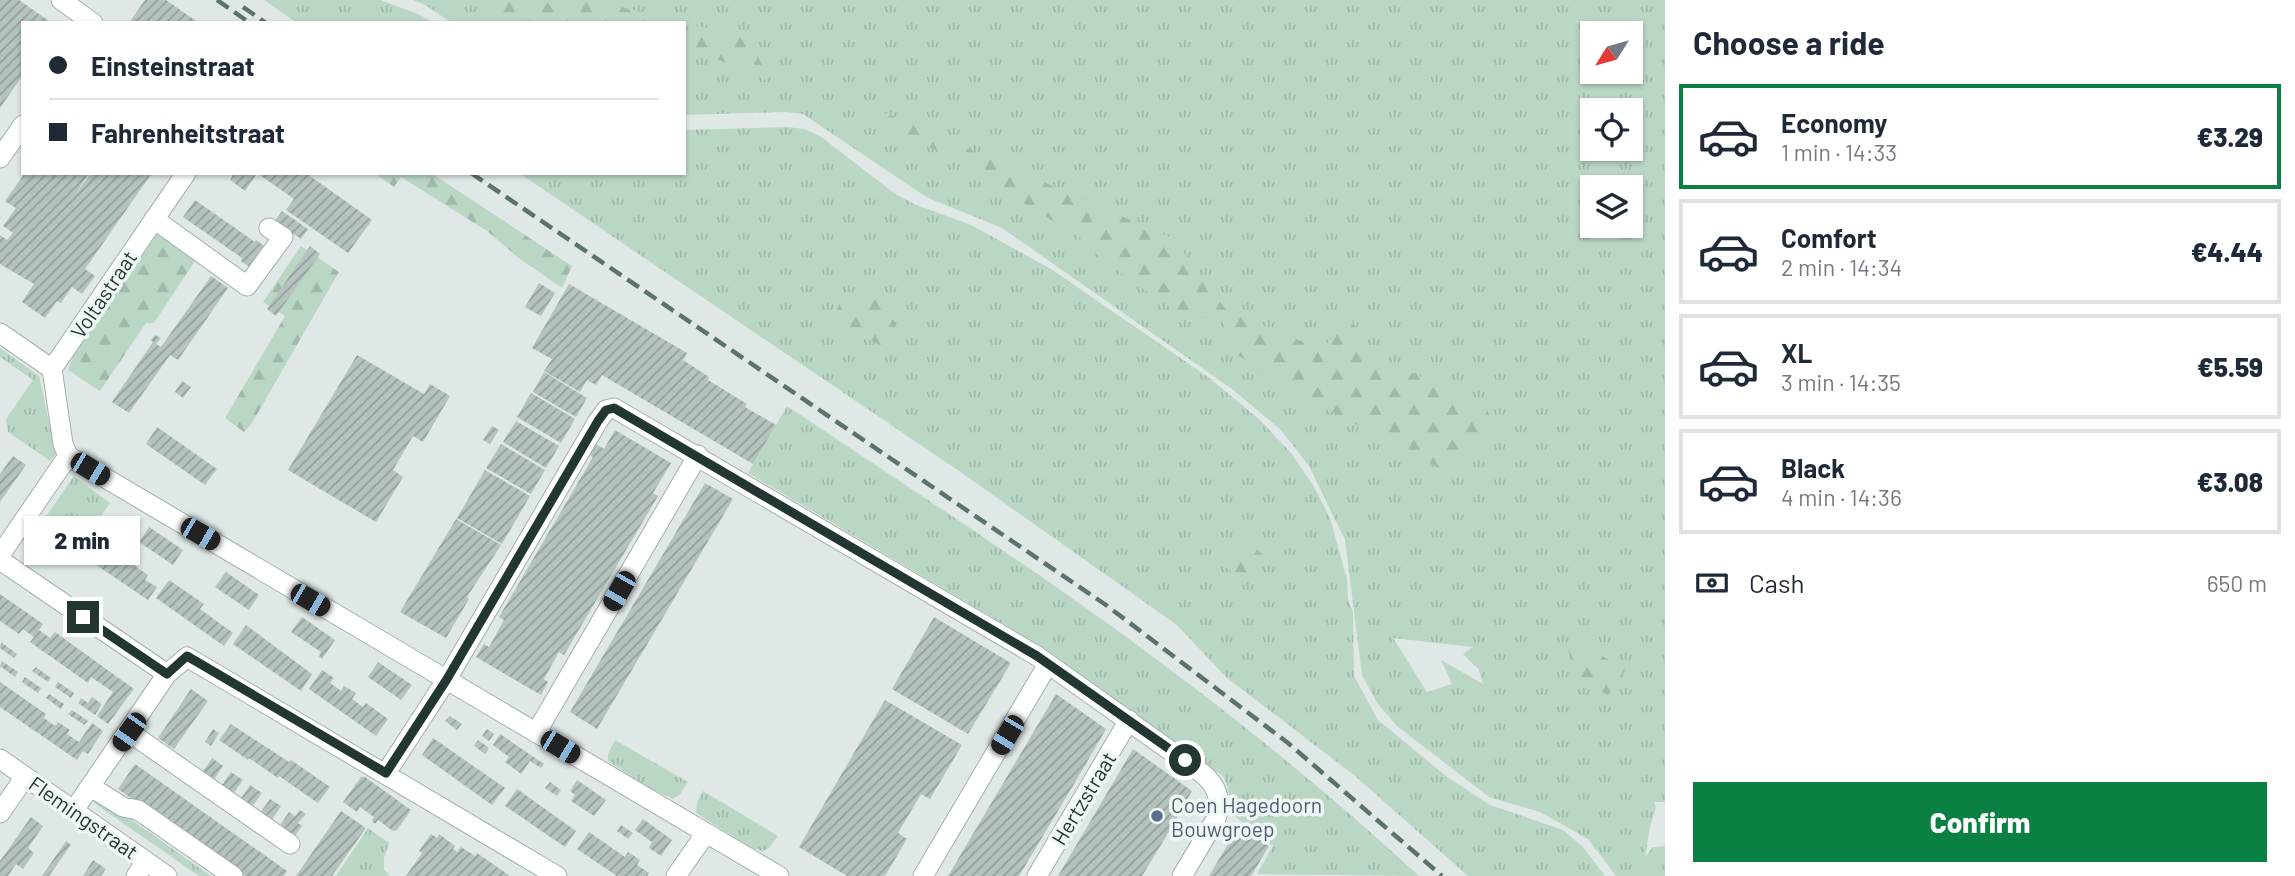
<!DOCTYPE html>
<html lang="en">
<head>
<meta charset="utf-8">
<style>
	:root { --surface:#fff; --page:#f2f2f3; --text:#1f2937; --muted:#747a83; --line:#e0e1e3; --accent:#0b8043 }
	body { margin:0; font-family:Barlow,sans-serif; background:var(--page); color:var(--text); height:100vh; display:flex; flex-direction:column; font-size:26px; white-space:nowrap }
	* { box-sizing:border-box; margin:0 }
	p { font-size:23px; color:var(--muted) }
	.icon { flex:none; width:38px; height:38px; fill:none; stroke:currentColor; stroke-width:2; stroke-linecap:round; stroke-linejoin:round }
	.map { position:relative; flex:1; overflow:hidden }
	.drawer { display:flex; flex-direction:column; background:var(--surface); width:630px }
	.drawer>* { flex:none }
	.guide { position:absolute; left:21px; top:21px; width:665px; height:154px; border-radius:0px; box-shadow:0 2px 5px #0004; display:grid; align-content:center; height:154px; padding:0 28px; background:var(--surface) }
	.needle { width:46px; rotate:233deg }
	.fabs { position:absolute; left:1580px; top:21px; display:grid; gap:14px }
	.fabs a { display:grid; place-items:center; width:63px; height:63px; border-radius:0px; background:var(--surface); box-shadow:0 2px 5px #0004; font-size:35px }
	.end { position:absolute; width:32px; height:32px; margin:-16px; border:9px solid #223634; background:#fff; box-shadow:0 0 0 4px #fff }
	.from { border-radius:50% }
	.bubble { position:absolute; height:49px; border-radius:0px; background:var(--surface); box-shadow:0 2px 5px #0004; font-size:23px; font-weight:800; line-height:49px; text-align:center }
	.car { position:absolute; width:21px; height:42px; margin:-21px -10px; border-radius:9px; box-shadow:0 0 5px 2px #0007; background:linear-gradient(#222 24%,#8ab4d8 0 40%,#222 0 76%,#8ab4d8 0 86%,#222 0) }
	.guide b { display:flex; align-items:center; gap:24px; height:66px; font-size:26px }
	.guide b+b { border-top:2px solid var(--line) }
	.guide i { width:18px; height:18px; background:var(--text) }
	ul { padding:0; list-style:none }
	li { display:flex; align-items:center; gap:21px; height:105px; margin:0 14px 10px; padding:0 14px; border:4px solid var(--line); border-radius:0px }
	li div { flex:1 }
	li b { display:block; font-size:26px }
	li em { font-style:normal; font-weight:800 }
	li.current { border-color:var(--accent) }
	li>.icon { width:63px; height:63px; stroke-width:1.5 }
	h2 { padding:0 28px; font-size:32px; line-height:84px }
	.pay { display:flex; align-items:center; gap:18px; height:77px; padding:0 28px; font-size:26px }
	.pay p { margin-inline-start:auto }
	.action { display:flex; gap:14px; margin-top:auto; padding:14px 28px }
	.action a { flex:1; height:80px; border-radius:0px; background:var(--accent); color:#fff; font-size:28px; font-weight:800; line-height:80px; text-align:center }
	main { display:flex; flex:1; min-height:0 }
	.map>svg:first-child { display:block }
	.grass { fill:url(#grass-tufts); fill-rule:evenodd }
	.forest { fill:url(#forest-firs) }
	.building { fill:url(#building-hatch) }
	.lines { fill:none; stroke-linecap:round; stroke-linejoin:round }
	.minor-casing { stroke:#a3afad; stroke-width:21 }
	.minor { stroke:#fff; stroke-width:19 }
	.rail { stroke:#5c7270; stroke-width:4.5; stroke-dasharray:14 7; stroke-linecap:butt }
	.route { stroke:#223634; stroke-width:9 }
	.service-dot { fill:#5c6f8a; stroke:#eff6f3; stroke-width:2.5 }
	.labels { text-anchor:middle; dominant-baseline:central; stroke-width:7; stroke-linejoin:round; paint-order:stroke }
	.street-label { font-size:21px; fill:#223634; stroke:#eff6f3 }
	.service-label { font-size:21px; fill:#4e5e75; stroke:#eff6f3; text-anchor:start }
</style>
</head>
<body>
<main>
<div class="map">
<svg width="1665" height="876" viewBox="0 0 1665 876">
	<defs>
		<pattern id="grass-tufts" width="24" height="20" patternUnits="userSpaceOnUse" patternTransform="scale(1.75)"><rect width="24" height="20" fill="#bad7c6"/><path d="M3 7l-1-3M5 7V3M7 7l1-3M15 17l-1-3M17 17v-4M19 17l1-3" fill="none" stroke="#a0b9ab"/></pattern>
		<pattern id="forest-firs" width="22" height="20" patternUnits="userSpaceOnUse" patternTransform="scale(1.75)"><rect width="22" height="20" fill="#bad7c6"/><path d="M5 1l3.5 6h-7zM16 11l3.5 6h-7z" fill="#a0b9ab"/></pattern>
		<pattern id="building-hatch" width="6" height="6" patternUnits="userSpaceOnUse" patternTransform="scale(1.75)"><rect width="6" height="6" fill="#b5c3bf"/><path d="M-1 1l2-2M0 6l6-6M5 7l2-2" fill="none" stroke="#939f9c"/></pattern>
	</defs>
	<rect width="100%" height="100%" fill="#dfe8e6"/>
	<path class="grass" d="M 264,0 L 380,0 L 418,14 L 434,23 L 297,23 Z
		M 413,0 L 1665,0 L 1665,802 L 1654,802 L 1656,808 L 1650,826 L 1645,857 L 1653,847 L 1665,846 L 1665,876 L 1616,876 L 1588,839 L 1540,812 L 1489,797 L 1397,726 L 1377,703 L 1362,675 L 1345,540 L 1309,466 L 1281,430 L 1232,389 L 1002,228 L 926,197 L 803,114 L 785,112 L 684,115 L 684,23 L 452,23 L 425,5 ZM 1592,33 L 1631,33 L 1631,72 L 1592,72 ZM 1592,110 L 1631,110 L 1631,149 L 1592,149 ZM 1592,187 L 1631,187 L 1631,226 L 1592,226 ZM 1393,638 L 1473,647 L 1463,654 L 1479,670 L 1483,684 L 1441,660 L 1452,684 L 1427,692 Z
		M 788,127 L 804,129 L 820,136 L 894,193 L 914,204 L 971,225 L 1051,269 L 1208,377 L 1260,420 L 1291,453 L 1313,485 L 1330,518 L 1347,579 L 1348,600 L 1353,612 L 1354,676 L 1378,720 L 1446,776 L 1490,805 L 1563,830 L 1583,847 L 1605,876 L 1468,876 L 1354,775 L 1226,677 L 1177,625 L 959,471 L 519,173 L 684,173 L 684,130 Z
		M 0,348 L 39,376 L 56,454 L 50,461 L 8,432 L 6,419 L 33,380 L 0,357 Z
		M 787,406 C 878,467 970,527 1059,589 C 1185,677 1306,772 1419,876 L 1257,874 L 1273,846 L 1228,811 C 1230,797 1229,789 1223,776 L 1042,647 L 748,473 Z
		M 74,476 L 110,503 L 68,564 L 31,538 Z
		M 615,740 L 688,782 L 680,794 L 673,799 L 646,786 L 608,761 L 608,754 Z
		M 703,791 L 778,836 L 769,848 L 763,851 L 751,848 L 696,813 L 697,802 Z
		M 98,796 L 211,876 L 199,876 L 94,803 Z
		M 368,828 L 389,843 L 384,858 L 384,869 L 390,876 L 336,876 Z"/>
	<path class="forest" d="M 488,0 L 598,1 L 683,23 L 538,23 L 483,12 Z
		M 684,23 L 751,38 L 768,81 L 684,45 Z
		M 872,107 L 1174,239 L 1226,310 L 1322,350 L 1350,317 L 1369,352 L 1485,407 L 1495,424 L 1441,469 L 1282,386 L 1231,350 L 1225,323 L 1178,313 L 1102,260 L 1079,237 L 941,152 L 881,130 Z
		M 374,173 L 431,173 L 572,266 L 562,288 L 520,259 L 487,231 L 401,177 L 394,187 Z
		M 157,234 L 197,258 L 154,323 L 146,323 L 100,391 L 68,370 L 73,357 Z
		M 301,246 L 339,272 L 252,423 L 244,432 L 225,418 L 285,316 L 263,302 Z
		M 871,294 L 896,323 L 886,348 L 865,338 L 845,343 L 835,316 L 842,295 Z
		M 1248,540 L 1264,556 L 1241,582 L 1225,566 Z
		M 1567,644 L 1585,646 L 1625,669 L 1621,681 L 1608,695 L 1575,680 Z"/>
	<path class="building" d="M 0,0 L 19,0 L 52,23 L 23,23 L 23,75 L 0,108 Z
		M 145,0 L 166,0 L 199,23 L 129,23 Z
		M 25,173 L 89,173 L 75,195 L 91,173 L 152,173 L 85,269 L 95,276 L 82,294 L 72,287 L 61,303 L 57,301 L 45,318 L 22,302 L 34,284 L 0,264 L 0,235 L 7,240 L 13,233 L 3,226 L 16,208 L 5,201 Z
		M 234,173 L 253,173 L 256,175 L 245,191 L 230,180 Z
		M 257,173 L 312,173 L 310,176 L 372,220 L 348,253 L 286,210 L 294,199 Z
		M 195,200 L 255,242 L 256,240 L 266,247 L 251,268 L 241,261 L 242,258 L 183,217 Z
		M 282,211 L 308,229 L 301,239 L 275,221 Z
		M 310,246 L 320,254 L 276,316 L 267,309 Z
		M 211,276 L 228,288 L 178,360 L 170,355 L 129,413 L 112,402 L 153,342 L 151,340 L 155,335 L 161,338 L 156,344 L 161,347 Z
		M 539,283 L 555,293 L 541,316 L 525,307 Z
		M 569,284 L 687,353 L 683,360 L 709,377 L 708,380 L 747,404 L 745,407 L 776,425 L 753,464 L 602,375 L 596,385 L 587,380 L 580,392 L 544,371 L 552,359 L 532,348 Z
		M 357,355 L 424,394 L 430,384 L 450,396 L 423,442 L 413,436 L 393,470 L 403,477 L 376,522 L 288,470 Z
		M 544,372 L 587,398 L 576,417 L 533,392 Z
		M 182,381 L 191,387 L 183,398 L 175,392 Z
		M 531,393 L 575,419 L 561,443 L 517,417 Z
		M 516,421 L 559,446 L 546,468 L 503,442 Z
		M 492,426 L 499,430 L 490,444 L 483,440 Z
		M 157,427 L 217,469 L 205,485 L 146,444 Z
		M 615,430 L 671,463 L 653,493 L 658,496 L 564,655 L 559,652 L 544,679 L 548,682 L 541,695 L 476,657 L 484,644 L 489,647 L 504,620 L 499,617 L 593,457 L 589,454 L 596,444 L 604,449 Z
		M 501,444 L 545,470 L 531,494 L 486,468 Z
		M 13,456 L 26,465 L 0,502 L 0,474 Z
		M 485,470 L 530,496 L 502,544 L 457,518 Z
		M 705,483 L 733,499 L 597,729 L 570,712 Z
		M 456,519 L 501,545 L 467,597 L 469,599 L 446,638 L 400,612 Z
		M 149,527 L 183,550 L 173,565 L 139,542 Z
		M 93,535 L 110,547 L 106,552 L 112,556 L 115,552 L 148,575 L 145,580 L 157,587 L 148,600 L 80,554 Z
		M 226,572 L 259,595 L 249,610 L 215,587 Z
		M 169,580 L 204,604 L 200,609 L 233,633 L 224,646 L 156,598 Z
		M 0,594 L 43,624 L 39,630 L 50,638 L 55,632 L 134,689 L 108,724 L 97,716 L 113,692 L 91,677 L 88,683 L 30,642 L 34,637 L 23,629 L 19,634 L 0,621 Z
		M 302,617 L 335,640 L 322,659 L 319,656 L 321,652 L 291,632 Z
		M 934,617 L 1011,663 L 968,734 L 892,689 Z
		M 246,625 L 312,674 L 301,691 L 233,644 Z
		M 1,642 L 17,654 L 14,658 L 0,648 Z
		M 2,661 L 18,672 L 15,677 L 0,666 Z
		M 378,662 L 412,685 L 401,700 L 368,677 Z
		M 36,667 L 51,678 L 48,682 L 32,671 Z
		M 322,670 L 334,678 L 330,683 L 341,691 L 344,686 L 356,693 L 352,699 L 363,707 L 366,703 L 388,719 L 376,736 L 309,689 Z
		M 25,677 L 41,688 L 38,693 L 22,682 Z
		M 0,682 L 46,714 L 44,718 L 55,726 L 58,722 L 70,730 L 67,734 L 79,742 L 92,723 L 103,731 L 88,754 L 83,751 L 77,760 L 0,707 Z
		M 58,682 L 74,693 L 71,698 L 55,687 Z
		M 191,689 L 208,701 L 174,749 L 158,738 Z
		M 49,694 L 64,704 L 61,709 L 46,698 Z
		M 1056,694 L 1106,729 L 1080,774 L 1019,876 L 948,876 Z
		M 92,697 L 102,704 L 95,715 L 78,703 L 81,698 L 88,703 Z
		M 885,700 L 962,745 L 930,799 L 921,794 L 898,833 L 907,839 L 885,876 L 847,876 L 799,847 Z
		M 72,710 L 88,721 L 84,725 L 68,714 Z
		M 450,716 L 462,724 L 457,730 L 445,721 Z
		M 231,724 L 289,762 L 291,760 L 330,787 L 318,803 L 279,776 L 278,778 L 249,758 L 248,760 L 219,740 Z
		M 213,729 L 219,733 L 211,746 L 205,742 Z
		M 487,729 L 494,734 L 489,741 L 482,736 Z
		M 500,734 L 544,764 L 541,768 L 530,761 L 521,774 L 505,762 L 509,757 L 493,745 Z
		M 433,738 L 505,788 L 492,805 L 422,755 Z
		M 478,740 L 489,748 L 485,754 L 474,746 Z
		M 1133,749 L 1192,791 L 1164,840 L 1142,876 L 1058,876 Z
		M 212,758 L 223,766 L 213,781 L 202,773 Z
		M 135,764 L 287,871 L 284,876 L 245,876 L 118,789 Z
		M 231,772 L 243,780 L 233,794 L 221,787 Z
		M 361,777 L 365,777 L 411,810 L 397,830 L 393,831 L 378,820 L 375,824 L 372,821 L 374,817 L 360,807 L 357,812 L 343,802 Z
		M 577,780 L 606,800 L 594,816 L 571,801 L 575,795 L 570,791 Z
		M 550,782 L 561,790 L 557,796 L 545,788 Z
		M 250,785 L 262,793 L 251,808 L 240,800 Z
		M 517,789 L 576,831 L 565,847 L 505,806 Z
		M 270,799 L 281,806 L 271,821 L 260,813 Z
		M 300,810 L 306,814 L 298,823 L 302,826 L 294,837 L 279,827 L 289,812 L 295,816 Z
		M 341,811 L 366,828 L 332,876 L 296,876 Z
		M 31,817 L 43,826 L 28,848 L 34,853 L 23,869 L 16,864 L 8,876 L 0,876 L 0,861 Z
		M 643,819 L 672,840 L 661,856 L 649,848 L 652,842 L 635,830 Z
		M 621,825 L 633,833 L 628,839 L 617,831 Z
		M 1245,829 L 1269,846 L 1251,876 L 1209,876 L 1234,834 L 1241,838 Z
		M 589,832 L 625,857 L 628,852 L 640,860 L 637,865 L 649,873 L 647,876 L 617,876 L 577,849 Z
		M 431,834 L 437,838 L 439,834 L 455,846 L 453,849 L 457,852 L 461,847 L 475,856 L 477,853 L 510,876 L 406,876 L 422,853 L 419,851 Z
		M 66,841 L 71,845 L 49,876 L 42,876 Z
		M 93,860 L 106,869 L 101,876 L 83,876 Z"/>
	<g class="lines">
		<g class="minor-casing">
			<path id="minor" d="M 61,0 L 93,23
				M 0,158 L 23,125
				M 154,219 L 247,286 L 283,237 L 269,228
				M 0,333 L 52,369 L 63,444 L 68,456 L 779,876
				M 52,369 L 186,173
				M 0,555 L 68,456
				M 0,560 L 167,674 L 187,657 L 557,876
				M 129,732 L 290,844
				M 536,733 L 698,455
				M 0,759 L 167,876
				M 386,773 L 447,679 L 598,421 L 606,410 L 614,408 L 1037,656 L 1203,774 C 1218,787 1222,801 1216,819 L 1182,876
				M 91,787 L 123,807 L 138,810 L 233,876
				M 74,810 L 167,674
				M 0,813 L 25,777
				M 136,876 L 146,861
				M 676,876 L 706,833
				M 923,876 L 1048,664
				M 1037,876 L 1129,720"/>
		</g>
		<use href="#minor" class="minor"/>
		<path class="rail" d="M 217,0 L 250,23
			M 243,7 L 266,23
			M 471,173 L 1106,605 L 1288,743 L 1442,876"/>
	</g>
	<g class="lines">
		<path class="route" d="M 83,617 L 167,674 L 187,656 L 386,773 L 447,679 L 598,421 L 606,410 L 614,408 L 1037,656 L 1185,760"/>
	</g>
	<circle class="service-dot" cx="1157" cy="816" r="7"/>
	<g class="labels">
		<g class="street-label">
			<text transform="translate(103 294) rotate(-56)">Voltastraat</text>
			<text transform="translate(1083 798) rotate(-59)">Hertzstraat</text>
			<text transform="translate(84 817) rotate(35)">Flemingstraat</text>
		</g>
		<g class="service-label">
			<text x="1171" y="804">Coen Hagedoorn<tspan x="1171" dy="24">Bouwgroep</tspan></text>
		</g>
	</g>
</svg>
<div class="fabs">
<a><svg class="needle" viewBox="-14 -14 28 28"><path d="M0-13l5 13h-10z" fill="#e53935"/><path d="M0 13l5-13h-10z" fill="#747a83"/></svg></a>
<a><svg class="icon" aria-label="locate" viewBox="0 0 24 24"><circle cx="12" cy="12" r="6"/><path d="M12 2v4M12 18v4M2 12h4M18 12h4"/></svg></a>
<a><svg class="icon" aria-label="layers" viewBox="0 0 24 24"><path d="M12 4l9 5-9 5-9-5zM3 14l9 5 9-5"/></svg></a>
</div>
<i class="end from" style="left:1185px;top:760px"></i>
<i class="end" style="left:83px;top:617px"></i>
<div class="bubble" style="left:24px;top:516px;width:116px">2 min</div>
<i class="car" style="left:90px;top:469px;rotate:121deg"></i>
<i class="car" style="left:200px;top:534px;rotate:120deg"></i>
<i class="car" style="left:619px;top:591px;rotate:210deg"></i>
<i class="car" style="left:310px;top:600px;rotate:120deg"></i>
<i class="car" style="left:129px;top:732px;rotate:215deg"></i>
<i class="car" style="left:1007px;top:735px;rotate:211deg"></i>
<i class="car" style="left:560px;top:747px;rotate:121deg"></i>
<div class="guide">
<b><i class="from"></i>Einsteinstraat</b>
<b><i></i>Fahrenheitstraat</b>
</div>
</div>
<section class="drawer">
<h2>Choose a ride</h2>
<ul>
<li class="current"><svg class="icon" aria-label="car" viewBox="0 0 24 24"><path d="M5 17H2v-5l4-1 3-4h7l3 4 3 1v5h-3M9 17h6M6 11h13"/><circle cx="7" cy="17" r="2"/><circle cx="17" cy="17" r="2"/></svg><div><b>Economy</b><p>1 min · 14:33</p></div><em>€3.29</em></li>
<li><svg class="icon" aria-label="car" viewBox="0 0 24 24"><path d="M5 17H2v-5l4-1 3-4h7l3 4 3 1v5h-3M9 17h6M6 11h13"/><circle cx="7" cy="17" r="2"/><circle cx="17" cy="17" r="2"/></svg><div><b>Comfort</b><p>2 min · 14:34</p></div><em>€4.44</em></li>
<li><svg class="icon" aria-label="car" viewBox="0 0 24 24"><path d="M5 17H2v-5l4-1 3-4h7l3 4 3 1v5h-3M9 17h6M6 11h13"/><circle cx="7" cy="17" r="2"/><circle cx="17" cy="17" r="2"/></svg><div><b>XL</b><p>3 min · 14:35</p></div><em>€5.59</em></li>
<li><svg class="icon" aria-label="car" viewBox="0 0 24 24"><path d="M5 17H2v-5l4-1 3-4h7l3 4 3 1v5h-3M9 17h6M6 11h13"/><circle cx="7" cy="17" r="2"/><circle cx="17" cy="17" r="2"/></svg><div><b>Black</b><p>4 min · 14:36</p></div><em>€3.08</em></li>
</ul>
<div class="pay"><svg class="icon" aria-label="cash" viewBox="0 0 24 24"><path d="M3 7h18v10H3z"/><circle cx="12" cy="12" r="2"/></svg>Cash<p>650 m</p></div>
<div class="action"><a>Confirm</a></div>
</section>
</main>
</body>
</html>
